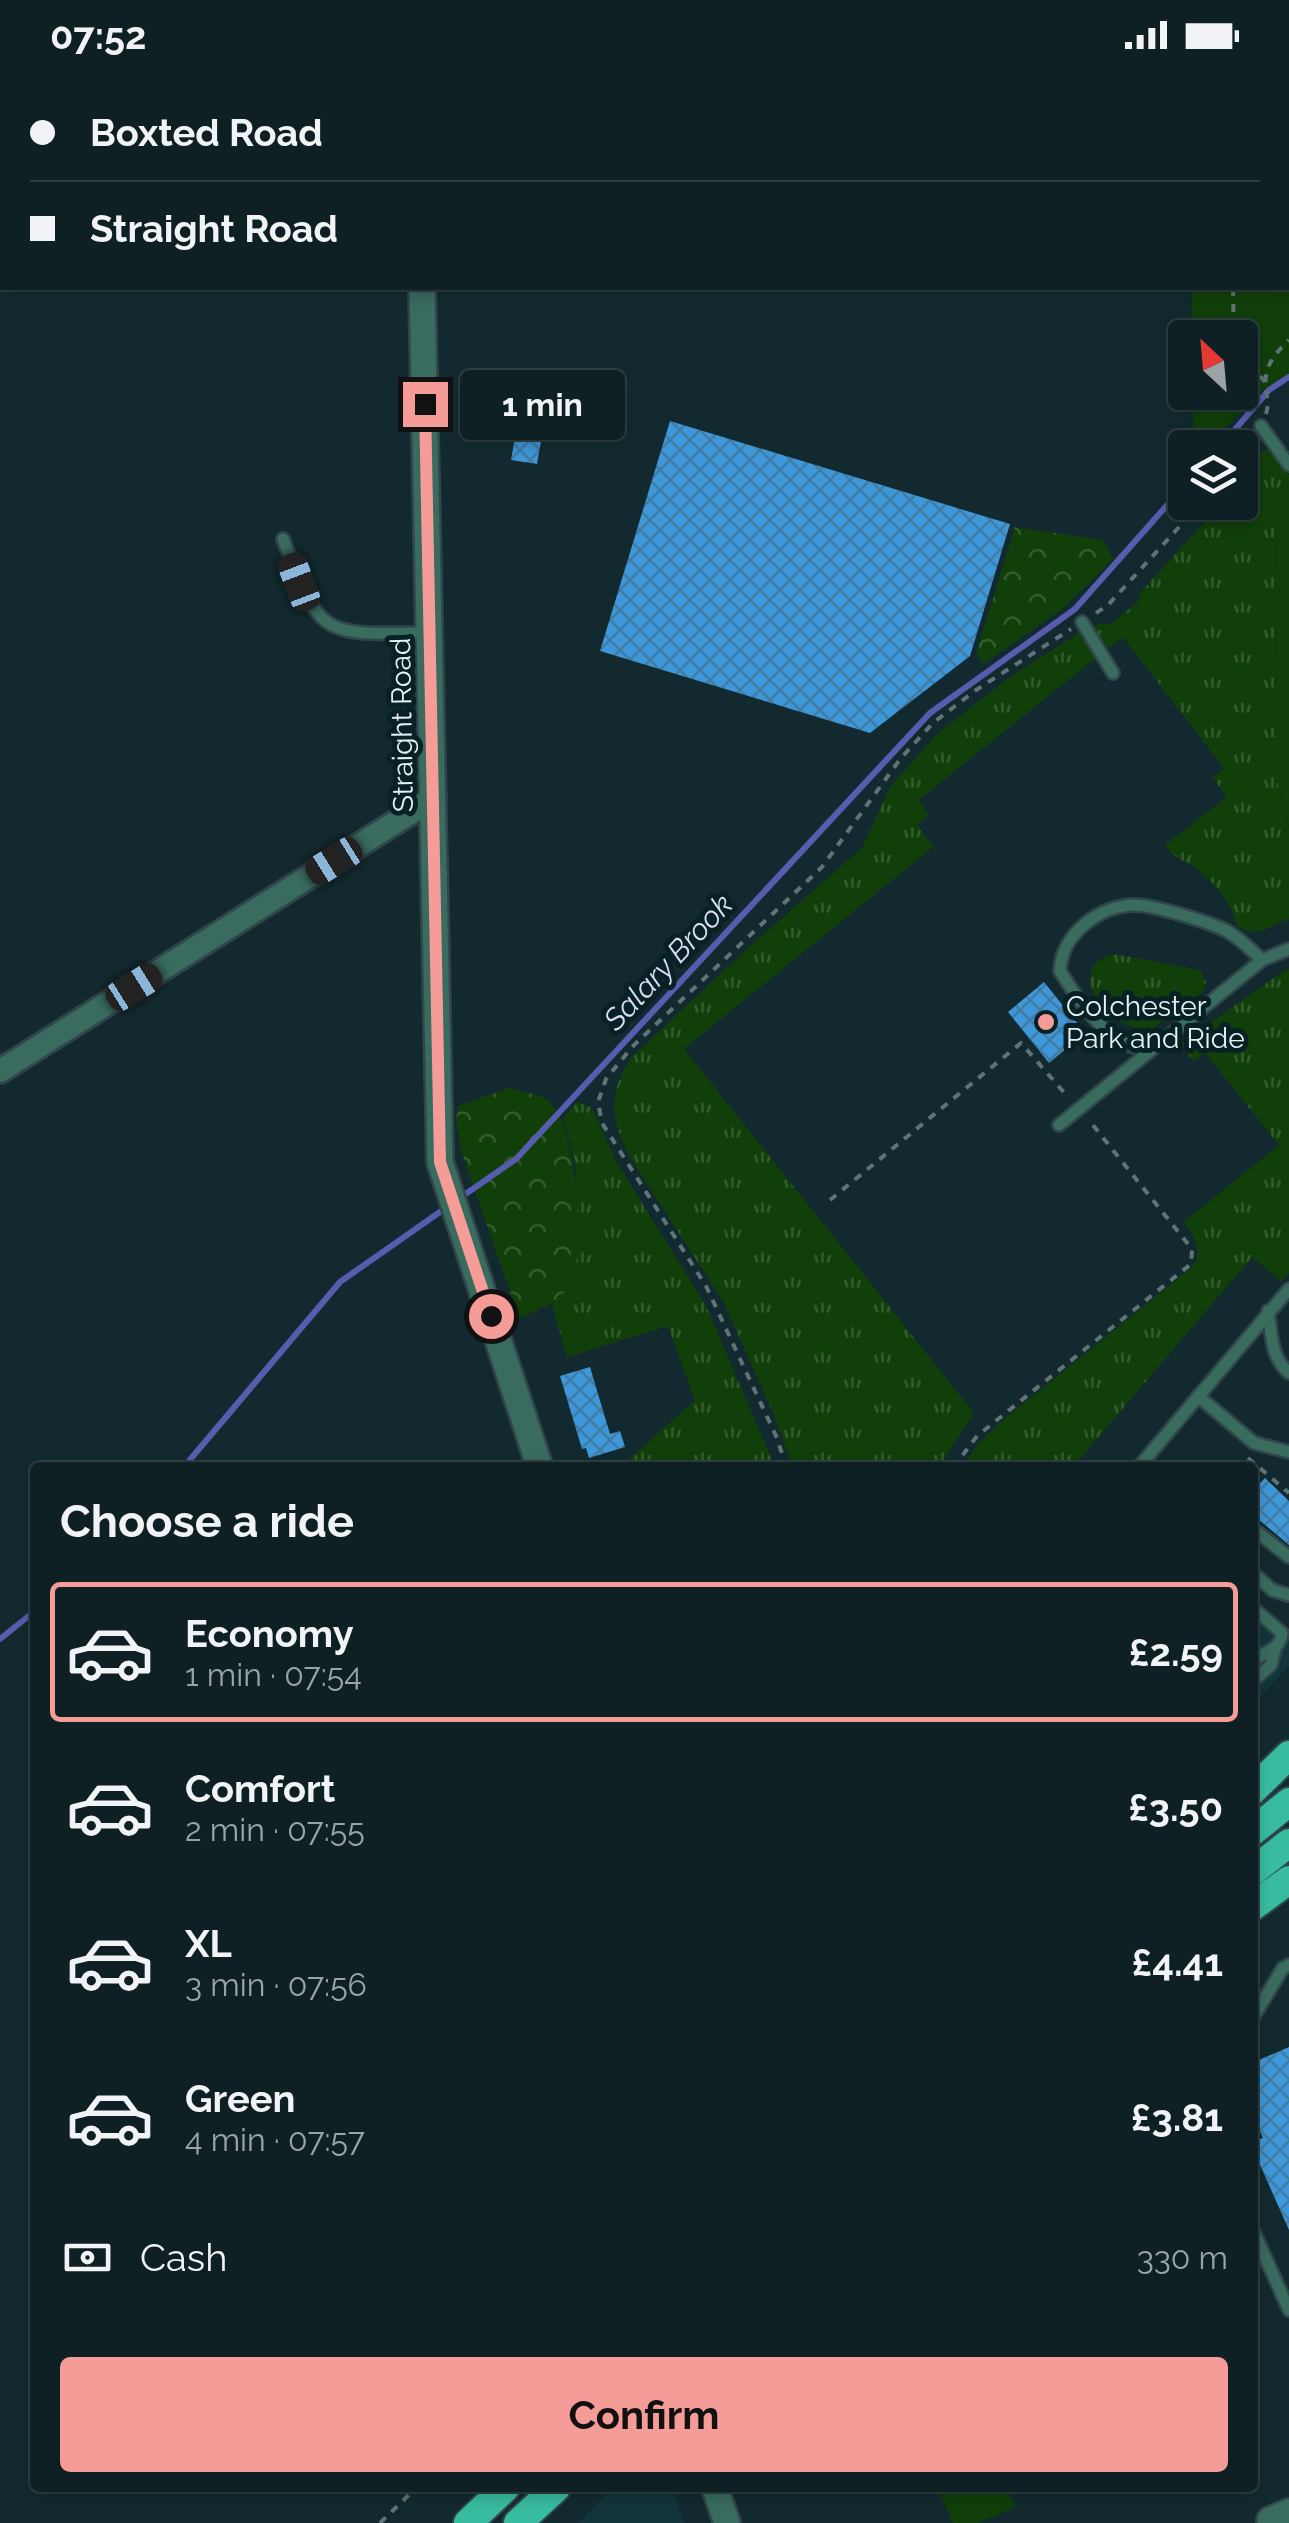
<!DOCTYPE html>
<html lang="en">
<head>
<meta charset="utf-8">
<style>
	:root { --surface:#0e2023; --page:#1c2d30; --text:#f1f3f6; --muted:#9ba3a6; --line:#2e3e41; --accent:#f59b98 }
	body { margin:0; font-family:Raleway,sans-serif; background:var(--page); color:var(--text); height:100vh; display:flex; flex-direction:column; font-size:38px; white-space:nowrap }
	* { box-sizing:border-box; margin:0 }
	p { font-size:32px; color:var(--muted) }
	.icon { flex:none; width:55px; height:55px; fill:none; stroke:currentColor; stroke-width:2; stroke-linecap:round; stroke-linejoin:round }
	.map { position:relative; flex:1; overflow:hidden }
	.sheet { position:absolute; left:30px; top:1392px; width:1228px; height:1030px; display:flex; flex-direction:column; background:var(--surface); border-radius:10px; box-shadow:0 5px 15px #0003,0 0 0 2px var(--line) }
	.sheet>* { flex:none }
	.banner { position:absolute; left:0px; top:0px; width:1290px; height:220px; box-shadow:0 5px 15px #0003,0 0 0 2px var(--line); display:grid; align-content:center; height:220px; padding:0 30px; background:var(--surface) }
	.needle { width:65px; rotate:334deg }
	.controls { position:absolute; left:1168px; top:250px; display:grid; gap:20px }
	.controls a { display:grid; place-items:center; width:90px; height:90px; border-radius:10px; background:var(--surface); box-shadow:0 5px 15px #0003,0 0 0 2px var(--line); font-size:50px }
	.end { position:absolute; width:45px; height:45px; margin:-22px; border:12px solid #f59b98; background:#111; box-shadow:0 0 0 5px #111 }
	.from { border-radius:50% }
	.bubble { position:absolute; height:70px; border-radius:10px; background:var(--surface); box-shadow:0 5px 15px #0003,0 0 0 2px var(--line); font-size:32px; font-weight:700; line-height:70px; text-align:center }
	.car { position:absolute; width:30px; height:60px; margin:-30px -15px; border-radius:12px; box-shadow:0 0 8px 2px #0007; background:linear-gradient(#222 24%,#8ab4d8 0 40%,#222 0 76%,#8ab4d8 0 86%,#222 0) }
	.banner b { display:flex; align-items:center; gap:35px; height:95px; font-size:38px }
	.banner b+b { border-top:2px solid var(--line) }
	.banner i { width:25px; height:25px; background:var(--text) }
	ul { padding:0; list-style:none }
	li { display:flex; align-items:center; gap:30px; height:140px; margin:0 20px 15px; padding:0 10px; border:5px solid transparent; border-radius:10px }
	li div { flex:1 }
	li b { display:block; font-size:38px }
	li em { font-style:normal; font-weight:700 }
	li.on { border-color:var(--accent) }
	li>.icon { width:90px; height:90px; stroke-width:1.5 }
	h2 { padding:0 30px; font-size:45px; line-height:120px }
	.pay { display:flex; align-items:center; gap:25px; height:110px; padding:0 30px; font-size:38px }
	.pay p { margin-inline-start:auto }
	.button { display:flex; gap:20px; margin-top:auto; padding:20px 30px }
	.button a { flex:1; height:115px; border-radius:10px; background:var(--accent); color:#111; font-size:40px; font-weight:700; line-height:115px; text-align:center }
	.status { display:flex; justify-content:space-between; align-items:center; height:70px; padding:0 50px; background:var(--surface); direction:ltr }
	.status svg { height:28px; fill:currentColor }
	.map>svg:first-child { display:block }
	.built { fill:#12353b }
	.grass { fill:url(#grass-tufts) }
	.forest { fill:url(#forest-crowns) }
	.pitch { fill:#113f0a }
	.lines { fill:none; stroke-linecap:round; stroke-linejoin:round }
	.stream { stroke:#585caf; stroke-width:6 }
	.building { fill:url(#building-cross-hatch) }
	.service-casing { stroke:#30464b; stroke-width:16 }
	.minor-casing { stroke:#30464b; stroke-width:28 }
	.tertiary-casing { stroke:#30464b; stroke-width:30 }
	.trunk-casing { stroke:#30464b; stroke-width:32 }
	.path { stroke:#607478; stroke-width:4; stroke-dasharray:8 8; stroke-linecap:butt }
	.service { stroke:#396b5e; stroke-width:11 }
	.minor { stroke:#396b5e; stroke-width:22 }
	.tertiary { stroke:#396b5e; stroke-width:25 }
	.trunk { stroke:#38bca0; stroke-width:28 }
	.route { stroke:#f59b98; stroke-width:12 }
	.poi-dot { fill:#f59b98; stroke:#082125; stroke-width:4 }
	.labels { text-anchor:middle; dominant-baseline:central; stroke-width:10; stroke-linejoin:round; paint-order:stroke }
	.street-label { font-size:28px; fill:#e5f3f5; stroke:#082125 }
	.poi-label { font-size:28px; fill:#e5f3f5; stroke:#082125; text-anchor:start }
	.water-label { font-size:30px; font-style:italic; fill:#dadef5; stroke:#082125 }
</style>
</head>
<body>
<div class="status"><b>07:52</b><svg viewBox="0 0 49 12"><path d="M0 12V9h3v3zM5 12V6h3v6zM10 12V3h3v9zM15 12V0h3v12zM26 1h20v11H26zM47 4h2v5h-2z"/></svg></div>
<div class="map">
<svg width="1289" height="2453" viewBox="0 0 1289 2453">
	<defs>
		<pattern id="grass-tufts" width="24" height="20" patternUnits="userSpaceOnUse" patternTransform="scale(2.5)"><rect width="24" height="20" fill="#113f0a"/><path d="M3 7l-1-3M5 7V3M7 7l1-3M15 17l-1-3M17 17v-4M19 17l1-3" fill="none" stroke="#345b2e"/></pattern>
		<pattern id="forest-crowns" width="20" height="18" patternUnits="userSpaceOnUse" patternTransform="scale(2.5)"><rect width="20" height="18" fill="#113f0a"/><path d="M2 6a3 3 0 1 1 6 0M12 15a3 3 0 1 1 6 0" fill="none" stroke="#345b2e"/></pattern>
		<pattern id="building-cross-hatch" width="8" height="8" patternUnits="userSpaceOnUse" patternTransform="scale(2.5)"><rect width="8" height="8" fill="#3e97d8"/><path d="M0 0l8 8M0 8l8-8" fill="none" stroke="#407ca6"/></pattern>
	</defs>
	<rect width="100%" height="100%" fill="#122a2f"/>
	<path class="built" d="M 1252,1529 L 1289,1560 L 1289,1596 L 1253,1634 Z
		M 613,2418 L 672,2418 L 684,2453 L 578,2453 Z"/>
	<path class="grass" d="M 1264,380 L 1272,380 L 1289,405 L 1289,434 L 1275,429 L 1278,714 L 1289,758 L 1289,849 C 1270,856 1256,869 1237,856 C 1232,833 1215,813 1196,798 C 1182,788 1177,792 1165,775 L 1227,727 L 1213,708 L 1224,698 L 1123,567 L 1108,578 L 1091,557 L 1101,553 L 1109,555 L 1138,532 L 1140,523 L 1222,433 L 1240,432 L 1240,411 Z
		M 1083,561 L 1098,586 L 919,730 L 929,745 L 917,755 L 933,777 L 684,979 L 974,1343 L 939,1397 L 793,1397 L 774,1345 L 723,1231 L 629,1086 C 611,1047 607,1028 630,989 L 748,878 L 862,778 L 890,717 L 938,663 L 1014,604 Z
		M 1114,884 L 1200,900 L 1206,912 L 1204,921 L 1152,959 C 1110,964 1059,898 1114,884 Z
		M 1285,900 L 1289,900 L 1289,1203 L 1281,1211 L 1252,1187 L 1073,1397 L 962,1397 L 978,1374 L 1003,1350 L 1191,1198 C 1205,1181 1195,1168 1184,1152 L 1279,1075 L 1205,983 L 1193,991 L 1180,974 Z
		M 577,1032 L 592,1038 L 616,1091 L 706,1236 L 775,1397 L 621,1397 L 695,1330 L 668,1256 L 567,1287 L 552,1235 L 573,1208 L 576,1096 L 563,1048 Z"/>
	<path class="forest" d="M 1015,457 L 1103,470 L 1113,490 L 1062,539 L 984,594 L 976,584 Z
		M 509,1018 C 520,1021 536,1023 546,1029 C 577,1048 585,1176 573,1207 C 564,1231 541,1239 519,1248 L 461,1080 L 456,1051 L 458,1036 Z"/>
	<path class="pitch" d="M 1187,0 L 1289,0 L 1289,307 L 1259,322 L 1208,377 L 1194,377 L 1193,323 L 1240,322 L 1240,268 L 1192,267 L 1191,218 L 1288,218 L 1288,2 Z
		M 1275,428 L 1289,434 L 1289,758 L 1278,714 Z
		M 938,2418 L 1007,2418 L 1015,2437 L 978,2453 L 953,2453 Z"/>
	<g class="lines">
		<path class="stream" d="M 1219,378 L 1269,320 L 1289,307
			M 457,1130 L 516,1089 L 930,643 L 1075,539 L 1185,415
			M 183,1398 L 340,1212 L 447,1137
			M 0,1569 L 35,1541"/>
	</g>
	<path class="building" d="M 518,350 L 544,354 L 537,394 L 511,390 Z
		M 670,351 L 1010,454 L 970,586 L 870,663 L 600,581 Z
		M 1044,912 L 1085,963 L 1049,993 L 1008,942 Z
		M 590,1297 L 610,1364 L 620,1361 L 625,1377 L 589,1388 L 586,1378 L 582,1379 L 560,1306 Z
		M 1265,1408 L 1289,1431 L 1289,1475 L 1252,1444 L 1252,1422 Z
		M 1289,1977 L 1289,2160 L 1252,2077 L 1252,2072 L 1263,2068 L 1252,2044 L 1252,1993 Z"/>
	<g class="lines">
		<g class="service-casing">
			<path id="service" d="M 516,0 L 523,2
				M 1261,356 L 1289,395
				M 283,469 C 321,570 323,564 428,563
				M 1082,552 L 1113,603
				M 1159,975 C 1151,976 1141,979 1134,977 C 1102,967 1077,928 1060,901 C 1061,865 1099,835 1135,835 C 1153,835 1209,852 1225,860 C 1239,867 1251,880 1262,890
				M 1059,1055 L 1262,890 L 1289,879
				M 1268,1241 C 1272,1264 1270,1286 1289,1303
				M 1198,1326 L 1254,1373 L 1289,1382
				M 1138,1398 L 1289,1219
				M 1252,1458 L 1289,1487
				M 1252,1502 L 1272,1520 L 1289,1525
				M 1252,1537 L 1282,1563 C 1280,1581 1265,1581 1252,1591
				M 1252,1612 L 1271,1595 L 1275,1579
				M 1252,1949 L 1283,1898 L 1289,1895
				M 1252,2158 L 1289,2240"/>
		</g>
		<g class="minor-casing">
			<path id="minor" d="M 0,1001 L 434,728"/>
		</g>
		<g class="tertiary-casing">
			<path id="tertiary" d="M 417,0 L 417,2
				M 422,218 L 440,1092 L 540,1398
				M 715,2418 L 727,2453
				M 1270,2450 L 1289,2442"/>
		</g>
		<g class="trunk-casing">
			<path id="trunk" d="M 1252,1721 L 1289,1685
				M 1252,1762 L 1289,1732
				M 1252,1802 L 1289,1773
				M 1252,1837 L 1289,1810
				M 468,2453 L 505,2418
				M 518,2453 L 556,2418"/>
		</g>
		<path class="path" d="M 1223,0 L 1223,2
			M 1288,157 L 1289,158
			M 1233,218 L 1234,268
			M 1240,281 L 1265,312
			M 1266,344 C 1269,334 1267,329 1266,319 C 1263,298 1274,284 1289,270
			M 1240,386 L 1252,369
			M 1096,543 L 1108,535 L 1202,432
			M 830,1130 L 1021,973 L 1068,1027
			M 1248,1388 L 1289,1423
			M 787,1398 L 776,1366 L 706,1216 L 602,1053 L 598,1032 L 606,1009 L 632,977 L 822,797 L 901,688 L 933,653 L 976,620 L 1071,559
			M 953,1398 L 977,1366 L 1191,1194 L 1192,1179 L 1088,1049
			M 380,2453 L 416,2418"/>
		<use href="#service" class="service"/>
		<use href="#minor" class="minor"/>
		<use href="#tertiary" class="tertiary"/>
		<use href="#trunk" class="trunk"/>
	</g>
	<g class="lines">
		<path class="route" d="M 425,334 L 440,1092 L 491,1246"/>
	</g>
	<circle class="poi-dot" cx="1046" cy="952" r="10"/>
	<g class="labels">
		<g class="street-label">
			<text transform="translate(402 655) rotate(-91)">Straight Road</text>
		</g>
		<g class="poi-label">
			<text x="1066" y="936">Colchester<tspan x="1066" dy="32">Park and Ride</tspan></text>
		</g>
		<g class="water-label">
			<text transform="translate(668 892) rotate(-47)">Salary Brook</text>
		</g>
	</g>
</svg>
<div class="controls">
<a><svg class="needle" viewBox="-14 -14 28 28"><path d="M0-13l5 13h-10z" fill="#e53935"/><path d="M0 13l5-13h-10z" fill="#9ba3a6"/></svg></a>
<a><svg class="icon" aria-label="layers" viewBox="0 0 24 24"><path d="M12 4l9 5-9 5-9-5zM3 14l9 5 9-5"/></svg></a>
</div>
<i class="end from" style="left:491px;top:1246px"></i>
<i class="end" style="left:425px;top:334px"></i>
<div class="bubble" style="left:460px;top:300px;width:165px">1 min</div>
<i class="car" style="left:299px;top:512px;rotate:339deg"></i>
<i class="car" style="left:334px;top:791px;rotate:238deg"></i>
<i class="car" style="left:134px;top:917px;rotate:58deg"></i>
<div class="banner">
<b><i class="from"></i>Boxted Road</b>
<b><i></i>Straight Road</b>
</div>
<section class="sheet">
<h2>Choose a ride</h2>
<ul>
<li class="on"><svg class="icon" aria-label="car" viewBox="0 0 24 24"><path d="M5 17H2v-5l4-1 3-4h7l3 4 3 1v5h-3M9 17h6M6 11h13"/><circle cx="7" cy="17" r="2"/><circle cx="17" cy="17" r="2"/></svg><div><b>Economy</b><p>1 min · 07:54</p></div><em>£2.59</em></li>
<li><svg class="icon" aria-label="car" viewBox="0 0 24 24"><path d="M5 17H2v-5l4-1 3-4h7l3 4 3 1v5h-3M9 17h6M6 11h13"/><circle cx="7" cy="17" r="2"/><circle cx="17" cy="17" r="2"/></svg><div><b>Comfort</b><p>2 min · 07:55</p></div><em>£3.50</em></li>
<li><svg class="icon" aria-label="car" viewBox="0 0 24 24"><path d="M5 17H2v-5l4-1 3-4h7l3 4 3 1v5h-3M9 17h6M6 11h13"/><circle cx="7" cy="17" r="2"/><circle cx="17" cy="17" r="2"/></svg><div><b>XL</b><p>3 min · 07:56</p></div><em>£4.41</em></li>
<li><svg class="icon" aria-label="car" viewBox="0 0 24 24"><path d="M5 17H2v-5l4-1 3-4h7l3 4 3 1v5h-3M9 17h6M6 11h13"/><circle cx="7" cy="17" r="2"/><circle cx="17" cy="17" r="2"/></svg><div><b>Green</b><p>4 min · 07:57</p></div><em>£3.81</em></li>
</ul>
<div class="pay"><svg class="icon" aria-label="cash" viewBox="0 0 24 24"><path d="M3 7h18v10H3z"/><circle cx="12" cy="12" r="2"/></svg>Cash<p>330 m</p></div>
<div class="button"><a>Confirm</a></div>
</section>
</div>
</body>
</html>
